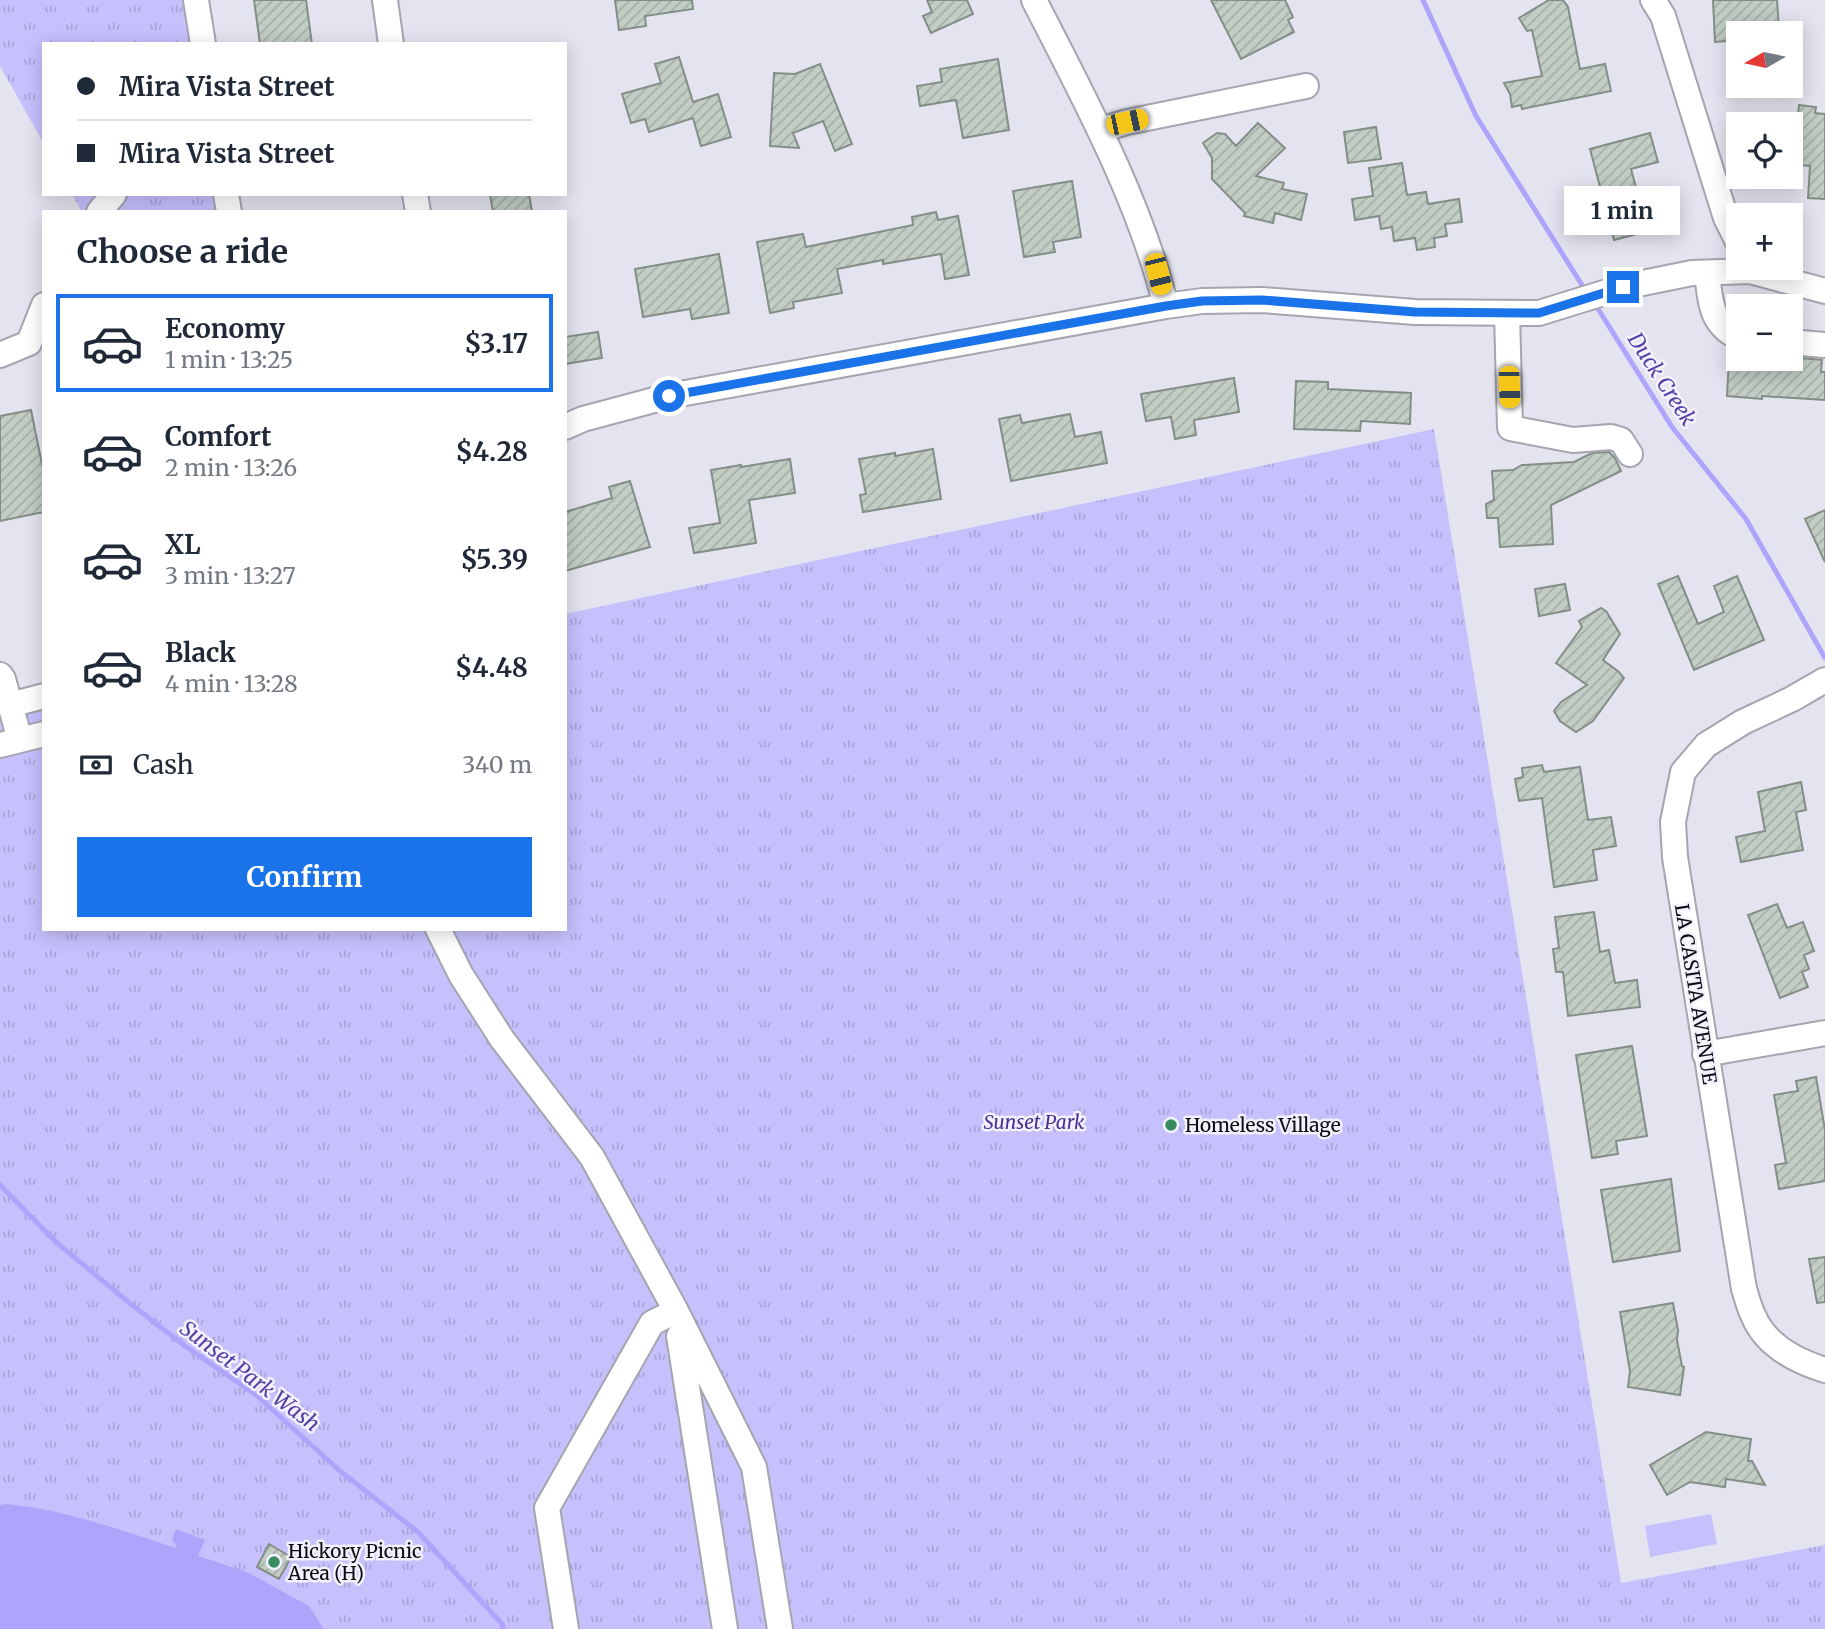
<!DOCTYPE html>
<html lang="en">
<head>
<meta charset="utf-8">
<style>
	:root { --surface:#fff; --page:#f6f6f7; --text:#1f2937; --muted:#747a83; --line:#e0e1e3; --accent:#1a73e8 }
	body { margin:0; font-family:Merriweather,serif; background:var(--page); color:var(--text); height:100vh; display:flex; flex-direction:column; font-size:26px; white-space:nowrap }
	* { box-sizing:border-box; margin:0 }
	p { font-size:23px; color:var(--muted) }
	.icon { flex:none; width:38px; height:38px; fill:none; stroke:currentColor; stroke-width:2; stroke-linecap:round; stroke-linejoin:round }
	.map { position:relative; flex:1; overflow:hidden }
	.sheet { position:absolute; left:42px; top:210px; width:525px; height:721px; display:flex; flex-direction:column; background:var(--surface); border-radius:0px; box-shadow:0 4px 18px #0003 }
	.sheet>* { flex:none }
	.hud { position:absolute; left:42px; top:42px; width:525px; height:154px; border-radius:0px; box-shadow:0 4px 18px #0003; display:grid; align-content:center; height:154px; padding:0 35px; background:var(--surface) }
	.needle { width:46px; rotate:261deg }
	.fabs { position:absolute; left:1726px; top:21px; display:grid; gap:14px }
	.fabs a { display:grid; place-items:center; width:77px; height:77px; border-radius:0px; background:var(--surface); box-shadow:0 4px 18px #0003; font-size:35px }
	.end { position:absolute; width:32px; height:32px; margin:-16px; border:9px solid #1a73e8; background:#fff; box-shadow:0 0 0 4px #fff }
	.from { border-radius:50% }
	.bubble { position:absolute; height:49px; border-radius:0px; background:var(--surface); box-shadow:0 4px 18px #0003; font-size:23px; font-weight:700; line-height:49px; text-align:center }
	.car { position:absolute; width:21px; height:42px; margin:-21px -10px; border-radius:9px; box-shadow:0 0 5px 2px #0007; background:linear-gradient(#f5c518 24%,#345 0 40%,#f5c518 0 76%,#345 0 86%,#f5c518 0) }
	.hud b { display:flex; align-items:center; gap:24px; height:66px; font-size:26px }
	.hud b+b { border-top:2px solid var(--line) }
	.hud i { width:18px; height:18px; background:var(--text) }
	ul { padding:0; list-style:none }
	li { display:flex; align-items:center; gap:21px; height:98px; margin:0 14px 10px; padding:0 21px; border:4px solid transparent; border-radius:0px }
	li div { flex:1 }
	li b { display:block; font-size:26px }
	li em { font-style:normal; font-weight:700 }
	li.current { border-color:var(--accent) }
	li>.icon { width:63px; height:63px; stroke-width:1.5 }
	h2 { padding:0 35px; font-size:32px; line-height:84px }
	.pay { display:flex; align-items:center; gap:18px; height:77px; padding:0 35px; font-size:26px }
	.pay p { margin-inline-start:auto }
	.primary-button { display:flex; gap:14px; margin-top:auto; padding:14px 35px }
	.primary-button a { flex:1; height:80px; border-radius:0px; background:var(--accent); color:#fff; font-size:28px; font-weight:700; line-height:80px; text-align:center }
	.map>svg:first-child { display:block }
	.grass { fill:#c6c1fd }
	.park { fill:url(#park-tufts) }
	.water { fill:#aea4fc }
	.lines { fill:none; stroke-linecap:round; stroke-linejoin:round }
	.stream { stroke:#aea4fc; stroke-width:5 }
	.building { fill:url(#building-hatch); stroke:#838e87; stroke-width:2 }
	.minor-casing { stroke:#a5a5b0; stroke-width:28 }
	.minor { stroke:#fff; stroke-width:24 }
	.route { stroke:#1a73e8; stroke-width:9 }
	.poi-dot { fill:#388d60; stroke:#f2f1fd; stroke-width:2.5 }
	.labels { text-anchor:middle; dominant-baseline:central; stroke-width:5; stroke-linejoin:round; paint-order:stroke }
	.street-label { font-size:19px; fill:#0c0b0f; stroke:#f2f1fd }
	.park-label { font-size:19px; font-style:italic; fill:#472f93; stroke:#f2f1fd }
	.poi-label { font-size:19px; fill:#0c0b0f; stroke:#f2f1fd; text-anchor:start }
	.water-label { font-size:21px; font-style:italic; fill:#553fa4; stroke:#f2f1fd }
</style>
</head>
<body>
<div class="map">
<svg width="1825" height="1629" viewBox="0 0 1825 1629">
	<defs>
		<pattern id="park-tufts" width="24" height="20" patternUnits="userSpaceOnUse" patternTransform="scale(1.75)"><rect width="24" height="20" fill="#c6c1fd"/><path d="M3 7l-1-3M5 7V3M7 7l1-3M15 17l-1-3M17 17v-4M19 17l1-3" fill="none" stroke="#a9a4d8"/></pattern>
		<pattern id="building-hatch" width="6" height="6" patternUnits="userSpaceOnUse" patternTransform="scale(1.75)"><rect width="6" height="6" fill="#c1cdc5"/><path d="M-1 1l2-2M0 6l6-6M5 7l2-2" fill="none" stroke="#a5afa8"/></pattern>
	</defs>
	<rect width="100%" height="100%" fill="#e4e4f0"/>
	<path class="grass" d="M 1711,1514 L 1717,1544 L 1650,1557 L 1645,1526 Z"/>
	<path class="park" d="M 0,0 L 185,0 L 191,44 L 44,44 L 44,144 L 0,66 Z
		M 72,194 L 214,194 L 217,212 L 82,212 Z
		M 1434,429 L 1621,1583 L 1825,1545 L 1825,1629 L 0,1629 L 0,722 L 44,708 L 44,929 L 565,929 L 565,614 Z"/>
	<path class="water" d="M 6,1504 C 66,1510 123,1531 179,1549 L 172,1540 L 176,1529 L 205,1540 L 198,1556 L 247,1572 L 309,1606 L 324,1629 L 0,1629 L 0,1505 Z"/>
	<g class="lines">
		<path class="stream" d="M 1423,0 L 1476,116 L 1587,293
			M 1595,304 L 1672,427 L 1746,519 L 1825,658
			M 0,1185 L 57,1243 L 132,1305 L 185,1346 L 256,1395 L 340,1471 L 418,1532 L 502,1624 L 503,1629"/>
	</g>
	<path class="building" d="M 254,0 L 306,0 L 312,44 L 260,44 Z
		M 615,0 L 692,0 L 693,9 L 645,16 L 646,26 L 619,30 Z
		M 927,0 L 967,0 L 973,14 L 931,33 L 923,16 L 932,12 Z
		M 1211,0 L 1285,0 L 1293,17 L 1288,20 L 1294,32 L 1241,59 Z
		M 1549,0 L 1563,0 L 1568,7 L 1580,69 L 1605,64 L 1611,91 L 1522,109 L 1521,105 L 1512,107 L 1510,94 L 1504,83 L 1542,76 L 1532,30 L 1527,31 L 1519,18 Z
		M 1713,0 L 1777,0 L 1779,29 L 1756,31 L 1756,33 L 1738,33 L 1738,40 L 1715,42 Z
		M 679,57 L 693,102 L 718,94 L 731,137 L 701,146 L 693,118 L 649,132 L 645,119 L 631,123 L 622,94 L 661,83 L 655,64 Z
		M 998,59 L 1009,130 L 963,138 L 956,100 L 920,106 L 917,86 L 942,82 L 940,69 Z
		M 820,64 L 852,144 L 835,151 L 823,121 L 793,133 L 799,148 L 770,146 L 774,73 L 795,74 Z
		M 1799,105 L 1816,107 L 1815,113 L 1825,114 L 1825,199 L 1808,198 L 1810,166 L 1790,164 L 1790,113 L 1798,114 Z
		M 1258,123 L 1285,148 L 1256,176 L 1284,183 L 1282,189 L 1307,194 L 1301,220 L 1275,213 L 1273,223 L 1244,216 L 1245,213 L 1212,179 L 1212,158 L 1203,143 L 1217,133 L 1225,134 L 1236,146 Z
		M 1376,127 L 1381,159 L 1348,163 L 1344,132 Z
		M 1650,133 L 1658,162 L 1631,169 L 1641,206 L 1668,199 L 1675,224 L 1614,240 L 1590,149 Z
		M 1402,163 L 1407,195 L 1426,192 L 1428,204 L 1459,199 L 1462,222 L 1445,224 L 1447,236 L 1434,238 L 1435,247 L 1417,250 L 1415,238 L 1394,241 L 1392,227 L 1381,229 L 1379,216 L 1355,220 L 1352,199 L 1373,196 L 1369,168 Z
		M 1072,181 L 1081,237 L 1053,242 L 1055,252 L 1024,257 L 1013,191 Z
		M 490,194 L 529,194 L 532,212 L 493,212 Z
		M 936,212 L 938,220 L 958,216 L 969,275 L 945,279 L 941,254 L 883,264 L 883,260 L 837,269 L 842,293 L 793,302 L 794,308 L 770,313 L 757,242 L 803,234 L 806,247 L 913,225 L 912,217 Z
		M 719,254 L 729,313 L 692,319 L 690,309 L 643,317 L 635,269 Z
		M 598,332 L 602,358 L 565,364 L 565,337 Z
		M 1790,357 L 1822,360 L 1821,372 L 1825,372 L 1825,400 L 1762,396 L 1762,399 L 1727,396 L 1729,359 L 1790,359 Z
		M 1234,378 L 1239,412 L 1194,420 L 1196,435 L 1175,439 L 1171,417 L 1146,421 L 1141,394 Z
		M 1296,381 L 1328,382 L 1328,389 L 1411,393 L 1410,424 L 1361,421 L 1360,431 L 1294,429 Z
		M 31,410 L 44,474 L 44,512 L 0,521 L 0,416 Z
		M 1070,414 L 1075,437 L 1101,432 L 1107,463 L 1011,481 L 999,419 L 1020,415 L 1022,423 Z
		M 933,449 L 941,499 L 863,512 L 860,495 L 866,494 L 859,459 L 895,453 L 895,456 Z
		M 1609,452 L 1615,458 L 1621,471 L 1551,505 L 1553,544 L 1500,547 L 1498,518 L 1487,518 L 1486,504 L 1494,500 L 1492,471 L 1513,470 L 1522,465 L 1574,462 L 1592,453 Z
		M 790,459 L 795,493 L 749,500 L 756,543 L 694,553 L 689,528 L 720,523 L 711,470 L 741,465 L 741,467 Z
		M 630,481 L 650,547 L 565,571 L 565,512 L 612,498 L 609,487 Z
		M 1825,510 L 1825,562 L 1805,519 Z
		M 1678,576 L 1698,624 L 1724,612 L 1714,586 L 1737,576 L 1764,640 L 1694,670 L 1658,584 Z
		M 1565,584 L 1570,610 L 1539,616 L 1535,589 Z
		M 1601,608 L 1606,611 L 1620,634 L 1603,660 L 1619,672 L 1624,678 L 1593,721 L 1576,732 L 1560,721 L 1554,711 L 1561,702 L 1587,685 L 1556,663 L 1582,627 L 1579,621 Z
		M 1542,765 L 1544,772 L 1580,767 L 1588,820 L 1611,817 L 1616,846 L 1593,850 L 1597,880 L 1554,887 L 1542,798 L 1519,801 L 1515,779 L 1523,777 L 1522,768 Z
		M 1801,782 L 1806,810 L 1796,812 L 1803,850 L 1741,862 L 1736,837 L 1765,831 L 1758,792 Z
		M 1777,904 L 1787,928 L 1803,922 L 1814,951 L 1804,955 L 1809,969 L 1802,972 L 1808,987 L 1780,998 L 1748,915 Z
		M 1594,912 L 1600,952 L 1609,950 L 1615,983 L 1637,980 L 1640,1007 L 1568,1016 L 1563,972 L 1556,972 L 1553,949 L 1559,948 L 1555,917 Z
		M 1632,1046 L 1647,1136 L 1616,1141 L 1618,1154 L 1592,1158 L 1576,1055 Z
		M 1816,1077 L 1825,1130 L 1825,1181 L 1779,1189 L 1775,1165 L 1786,1163 L 1774,1095 L 1798,1091 L 1796,1081 Z
		M 1671,1179 L 1680,1251 L 1613,1262 L 1601,1190 Z
		M 1825,1257 L 1825,1302 L 1817,1303 L 1809,1259 Z
		M 1673,1303 L 1678,1330 L 1677,1340 L 1682,1366 L 1684,1367 L 1680,1395 L 1628,1387 L 1630,1371 L 1620,1312 Z
		M 1706,1432 L 1751,1439 L 1748,1461 L 1752,1461 L 1765,1485 L 1726,1479 L 1725,1487 L 1690,1482 L 1667,1495 L 1650,1465 Z
		M 269,1544 L 291,1557 L 279,1579 L 257,1567 Z"/>
	<g class="lines">
		<g class="minor-casing">
			<path id="minor" d="M 196,0 L 203,44
				M 385,0 L 391,44
				M 1034,0 C 1084,98 1139,198 1166,306
				M 1653,0 L 1663,16 L 1726,218 L 1738,242
				M 1100,130 L 1127,122 L 1306,86
				M 226,194 L 229,212
				M 415,194 L 418,212
				M 99,212 L 114,194
				M 1707,273 C 1710,299 1710,324 1738,337
				M 1507,313 L 1510,428 L 1573,440 L 1611,437 L 1621,440 L 1630,454
				M 1790,342 L 1825,345
				M 0,355 L 29,343 L 44,305
				M 565,427 L 583,419 L 669,396 L 1166,306 L 1202,301 L 1262,300 L 1415,312 L 1539,313 L 1623,287 L 1692,273 L 1750,271 L 1825,291
				M 0,675 L 3,679 L 20,740
				M 1825,680 L 1792,699 L 1743,722 L 1706,745 L 1683,772 L 1673,822 L 1675,857 L 1744,1289 C 1747,1298 1749,1307 1753,1315 C 1765,1345 1796,1361 1825,1370
				M 10,705 L 44,696
				M 0,745 L 44,734
				M 438,929 L 461,975 L 502,1039 L 592,1157 L 676,1311 L 754,1467 L 780,1629
				M 1705,1054 L 1825,1033
				M 679,1336 L 725,1629
				M 566,1629 L 547,1508 L 652,1323 L 676,1311"/>
		</g>
		<use href="#minor" class="minor"/>
	</g>
	<g class="lines">
		<path class="route" d="M 669,396 L 1166,306 L 1202,301 L 1262,300 L 1415,312 L 1539,313 L 1623,287"/>
	</g>
	<g class="poi-dot">
		<circle cx="1171" cy="1125" r="7"/>
		<circle cx="274" cy="1562" r="7"/>
	</g>
	<g class="labels">
		<g class="street-label">
			<text transform="translate(1696 994) rotate(81)">LA CASITA AVENUE</text>
		</g>
		<g class="park-label">
			<text x="1034" y="1122">Sunset Park</text>
		</g>
		<g class="poi-label">
			<text x="1185" y="1125">Homeless Village</text>
			<text x="288" y="1551">Hickory Picnic<tspan x="288" dy="22">Area (H)</tspan></text>
		</g>
		<g class="water-label">
			<text transform="translate(1662 379) rotate(57)">Duck Creek</text>
			<text transform="translate(250 1376) rotate(37)">Sunset Park Wash</text>
		</g>
	</g>
</svg>
<div class="fabs">
<a><svg class="needle" viewBox="-14 -14 28 28"><path d="M0-13l5 13h-10z" fill="#e53935"/><path d="M0 13l5-13h-10z" fill="#747a83"/></svg></a>
<a><svg class="icon" aria-label="locate" viewBox="0 0 24 24"><circle cx="12" cy="12" r="6"/><path d="M12 2v4M12 18v4M2 12h4M18 12h4"/></svg></a>
<a>+</a>
<a>−</a>
</div>
<i class="end from" style="left:669px;top:396px"></i>
<i class="end" style="left:1623px;top:287px"></i>
<div class="bubble" style="left:1564px;top:186px;width:116px">1 min</div>
<i class="car" style="left:1127px;top:122px;rotate:78deg"></i>
<i class="car" style="left:1158px;top:274px;rotate:166deg"></i>
<i class="car" style="left:1509px;top:387px;rotate:178deg"></i>
<div class="hud">
<b><i class="from"></i>Mira Vista Street</b>
<b><i></i>Mira Vista Street</b>
</div>
<section class="sheet">
<h2>Choose a ride</h2>
<ul>
<li class="current"><svg class="icon" aria-label="car" viewBox="0 0 24 24"><path d="M5 17H2v-5l4-1 3-4h7l3 4 3 1v5h-3M9 17h6M6 11h13"/><circle cx="7" cy="17" r="2"/><circle cx="17" cy="17" r="2"/></svg><div><b>Economy</b><p>1 min · 13:25</p></div><em>$3.17</em></li>
<li><svg class="icon" aria-label="car" viewBox="0 0 24 24"><path d="M5 17H2v-5l4-1 3-4h7l3 4 3 1v5h-3M9 17h6M6 11h13"/><circle cx="7" cy="17" r="2"/><circle cx="17" cy="17" r="2"/></svg><div><b>Comfort</b><p>2 min · 13:26</p></div><em>$4.28</em></li>
<li><svg class="icon" aria-label="car" viewBox="0 0 24 24"><path d="M5 17H2v-5l4-1 3-4h7l3 4 3 1v5h-3M9 17h6M6 11h13"/><circle cx="7" cy="17" r="2"/><circle cx="17" cy="17" r="2"/></svg><div><b>XL</b><p>3 min · 13:27</p></div><em>$5.39</em></li>
<li><svg class="icon" aria-label="car" viewBox="0 0 24 24"><path d="M5 17H2v-5l4-1 3-4h7l3 4 3 1v5h-3M9 17h6M6 11h13"/><circle cx="7" cy="17" r="2"/><circle cx="17" cy="17" r="2"/></svg><div><b>Black</b><p>4 min · 13:28</p></div><em>$4.48</em></li>
</ul>
<div class="pay"><svg class="icon" aria-label="cash" viewBox="0 0 24 24"><path d="M3 7h18v10H3z"/><circle cx="12" cy="12" r="2"/></svg>Cash<p>340 m</p></div>
<div class="primary-button"><a>Confirm</a></div>
</section>
</div>
</body>
</html>
